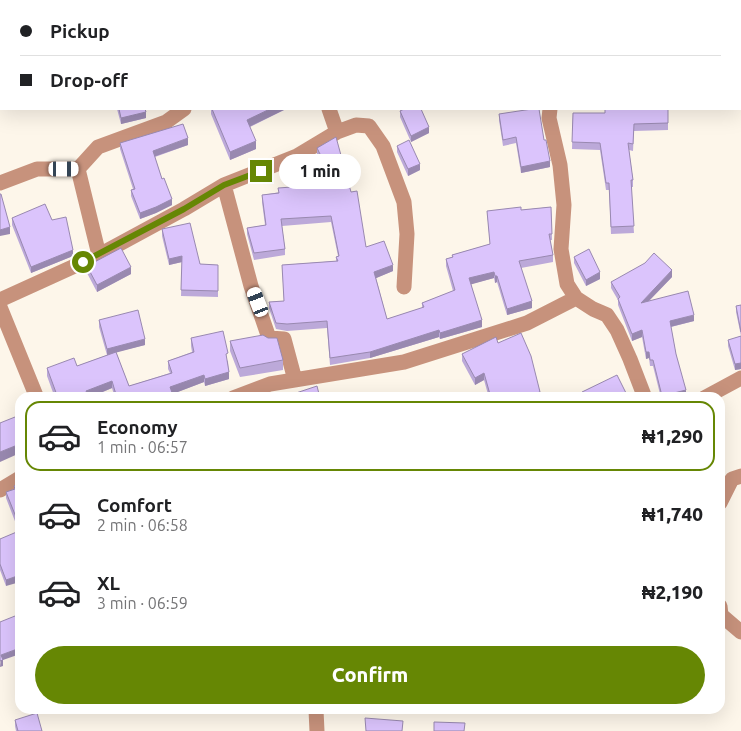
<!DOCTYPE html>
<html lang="en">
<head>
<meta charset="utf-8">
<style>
	:root { --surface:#fff; --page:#f6f6f6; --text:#202124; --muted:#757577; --line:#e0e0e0; --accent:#668704 }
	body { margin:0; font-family:Ubuntu,sans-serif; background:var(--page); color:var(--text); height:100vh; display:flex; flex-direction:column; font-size:19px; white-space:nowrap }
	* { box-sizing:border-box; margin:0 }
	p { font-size:16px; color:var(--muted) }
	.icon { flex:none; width:28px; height:28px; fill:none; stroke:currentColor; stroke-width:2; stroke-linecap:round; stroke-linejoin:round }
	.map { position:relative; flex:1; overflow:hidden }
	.drawer { position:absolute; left:15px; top:392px; width:710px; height:322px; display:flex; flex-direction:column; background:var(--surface); border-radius:15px; box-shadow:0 5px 20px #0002 }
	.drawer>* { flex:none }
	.top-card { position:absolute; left:0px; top:0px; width:741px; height:110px; box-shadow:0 5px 20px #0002; display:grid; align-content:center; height:110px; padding:0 20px; background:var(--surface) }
	.end { position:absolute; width:22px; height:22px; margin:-11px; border:6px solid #668704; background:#fff; box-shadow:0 0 0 2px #fff }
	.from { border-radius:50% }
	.bubble { position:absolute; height:35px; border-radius:18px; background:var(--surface); box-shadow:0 5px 20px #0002; font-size:16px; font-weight:800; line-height:35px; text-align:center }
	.car { position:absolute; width:15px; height:30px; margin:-15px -8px; border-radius:6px; box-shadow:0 0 4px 1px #0007; background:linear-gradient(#fff 24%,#345 0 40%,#fff 0 76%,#345 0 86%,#fff 0) }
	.top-card b { display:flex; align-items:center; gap:18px; height:48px; font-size:19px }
	.top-card b+b { border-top:1px solid var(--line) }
	.top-card i { width:12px; height:12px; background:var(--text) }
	ul { padding:9px 0 0; list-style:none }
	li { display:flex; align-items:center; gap:15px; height:70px; margin:0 10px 8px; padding:0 10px; border:2px solid transparent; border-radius:15px }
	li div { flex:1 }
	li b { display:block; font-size:19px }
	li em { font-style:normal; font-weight:800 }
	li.active { border-color:var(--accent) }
	li>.icon { width:45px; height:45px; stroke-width:1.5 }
	.cta { display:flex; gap:10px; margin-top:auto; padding:10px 20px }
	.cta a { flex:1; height:58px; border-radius:30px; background:var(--accent); color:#fff; font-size:20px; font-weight:800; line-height:58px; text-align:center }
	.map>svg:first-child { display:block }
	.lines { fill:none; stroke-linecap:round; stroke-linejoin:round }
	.street { stroke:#c7927c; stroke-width:15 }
	.wall { fill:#bca9d9 }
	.shaded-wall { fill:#9989b0 }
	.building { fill:#dbc4fc; stroke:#9989b0 }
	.route { stroke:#668704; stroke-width:6 }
</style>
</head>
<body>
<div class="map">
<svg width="741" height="731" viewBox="0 0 741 731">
	<rect width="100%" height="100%" fill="#fdf6ea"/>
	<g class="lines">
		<path class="street" d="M 149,0 L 149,1
			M 534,0 L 535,1
			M 318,1 L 319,0
			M 740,26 L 741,26
			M 550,109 L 549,118 L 560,165 L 564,205 L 561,249 L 567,284 L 576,298
			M 337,132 L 356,125 L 369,126 L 383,146 L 404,202 L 407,234 L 404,287
			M 0,183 L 37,169 L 78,169
			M 224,185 L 251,286 L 269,338 L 284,339 L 295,380
			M 99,255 L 78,169 L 98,147 L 166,122 L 184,109
			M 0,300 L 99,255 L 184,209 L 224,185 L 297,156 L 337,132 L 329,109
			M 0,307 L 37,398
			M 233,398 L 270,384 L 404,362 L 527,323 L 576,298 L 593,309 L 607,315 L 617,330 L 630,359 L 645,398
			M 704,398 L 741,378
			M 0,490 L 20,478
			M 720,503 L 732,479 L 741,476
			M 720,606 L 721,615 L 741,632
			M 316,710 L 317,731"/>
	</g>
	<path class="wall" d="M 117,109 L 145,109 L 146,118 L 121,124 Z
		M 211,109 L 286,109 L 250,127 L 256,149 L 230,160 L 211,114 Z
		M 402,109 L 421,109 L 429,133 L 411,142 L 400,117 L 400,111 L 403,110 Z
		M 668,109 L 668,130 L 634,131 L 633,151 L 629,150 L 633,180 L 633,187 L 631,187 L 634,233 L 611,234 L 609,190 L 606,190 L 600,150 L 572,149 L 573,113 L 604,113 Z
		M 499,114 L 544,140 L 550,167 L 521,173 L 516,143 L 503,146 L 499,120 Z
		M 120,143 L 188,145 L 155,157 L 162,179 L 172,205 L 156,213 L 140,219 L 131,196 L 131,190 L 133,189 L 120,149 Z
		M 397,146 L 420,170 L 408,176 L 397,152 Z
		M 317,148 L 366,247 L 393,271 L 376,278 L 387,319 L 422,308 L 422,303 L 453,291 L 446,266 L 446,259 L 452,257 L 452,255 L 490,244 L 487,211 L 521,210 L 551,207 L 552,240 L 550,240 L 553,255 L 553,262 L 521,268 L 532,308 L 507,315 L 497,282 L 495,283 L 494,278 L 471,284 L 482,327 L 440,339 L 439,337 L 370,358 L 330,365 L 327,328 L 287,331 L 276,329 L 269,308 L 269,302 L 284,301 L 282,265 L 336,261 L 336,257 L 338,256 L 331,222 L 282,226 L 285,249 L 285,255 L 254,260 L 247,234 L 247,228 L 265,225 L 262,202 L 262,195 L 318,186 L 314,171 L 314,165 L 321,163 L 317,155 Z
		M 12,218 L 52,220 L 73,256 L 31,273 L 12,225 Z
		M 162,229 L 200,264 L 218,265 L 218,297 L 181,296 L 182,262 L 169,265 L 162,236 Z
		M 574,257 L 600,279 L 586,286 L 574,263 Z
		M 87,266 L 131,274 L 97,292 L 87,273 Z
		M 672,277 L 649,301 L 694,321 L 671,327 L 676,354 L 686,396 L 682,398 L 661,398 L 653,366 L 650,366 L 649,358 L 646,359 L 642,337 L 632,341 L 618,305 L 618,300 L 611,288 L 611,282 Z
		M 741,305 L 741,369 L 735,370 L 728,346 L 728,340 L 741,336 L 736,312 L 736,306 Z
		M 99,320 L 145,345 L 116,352 L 129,386 L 170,373 L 168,369 L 168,361 L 192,352 L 191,346 L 191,338 L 228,361 L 229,379 L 205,386 L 204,382 L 172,394 L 174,398 L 115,398 L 112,388 L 89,398 L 55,398 L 47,376 L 47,368 L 77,366 L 107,355 L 99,327 Z
		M 230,341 L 283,360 L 283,370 L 240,377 L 230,351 Z
		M 498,343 L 540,398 L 489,398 L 484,380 L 475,385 L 462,361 L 462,354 Z
		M 20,483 L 20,528 L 18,529 L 6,498 L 6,492 L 14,489 L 14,486 Z
		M 20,534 L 6,586 L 0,570 L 0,539 Z
		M 119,710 L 136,710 L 119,713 Z
		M 15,720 L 42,731 L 16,731 L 15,726 Z"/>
	<path class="shaded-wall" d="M 270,109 L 286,109 L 247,128 L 247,120 Z
		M 146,112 L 146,118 L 121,124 L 121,118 Z
		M 429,127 L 429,133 L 411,142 L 411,136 Z
		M 188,138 L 188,145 L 153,157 L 153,151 Z
		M 256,141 L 256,149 L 230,160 L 230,152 Z
		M 550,161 L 550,167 L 521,173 L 521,167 Z
		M 420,164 L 420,170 L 408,176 L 408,169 Z
		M 172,199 L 172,205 L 156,213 L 140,219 L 140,213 Z
		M 10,227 L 10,234 L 0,236 L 0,230 Z
		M 73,250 L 73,256 L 31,273 L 31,267 Z
		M 182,256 L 182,262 L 169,265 L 169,259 Z
		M 393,265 L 393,271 L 374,279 L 374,272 Z
		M 131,267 L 131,274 L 97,292 L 97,285 Z
		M 672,270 L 672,277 L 641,309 L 641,303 Z
		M 494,272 L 494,278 L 469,285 L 469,278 Z
		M 600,272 L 600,279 L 586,286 L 586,280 Z
		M 495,276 L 497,276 L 497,282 L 495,283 Z
		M 532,301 L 532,308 L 507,315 L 507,309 Z
		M 694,315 L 694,321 L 670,327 L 670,321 Z
		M 482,320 L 482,327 L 440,339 L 440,333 Z
		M 439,330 L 439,337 L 370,358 L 370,352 Z
		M 642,330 L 642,337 L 632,341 L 632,334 Z
		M 145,339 L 145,345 L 107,355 L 107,349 Z
		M 646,352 L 649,352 L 649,358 L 646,359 Z
		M 741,363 L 741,369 L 735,370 L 735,364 Z
		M 229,372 L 229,379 L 205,386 L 205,379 Z
		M 484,373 L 484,380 L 475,385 L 475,378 Z
		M 204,375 L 204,382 L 170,395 L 170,387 Z
		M 112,381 L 112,388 L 88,398 L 86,391 Z
		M 686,390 L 686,396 L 682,398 L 662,398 L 662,396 Z
		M 540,392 L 540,398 L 533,398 L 533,394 Z
		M 20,444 L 20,453 L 0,462 L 0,452 Z
		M 18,522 L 20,522 L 20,528 L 18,529 Z
		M 20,575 L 20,582 L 6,586 L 6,580 Z
		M 20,648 L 20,654 L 3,660 L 3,666 L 0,667 L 1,655 Z"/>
	<path class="building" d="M 202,0 L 232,0 L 232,1 L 200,1 Z
		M 342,0 L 356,0 L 357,1 L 343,1 Z
		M 480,0 L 509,0 L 510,1 L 476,1 Z
		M 591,0 L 620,0 L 620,1 L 592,1 Z
		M 740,38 L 741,38 L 741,69 L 740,69 Z
		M 0,55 L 1,55 L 1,70 L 0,70 Z
		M 119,109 L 145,109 L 146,112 L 121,118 Z
		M 212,109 L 270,109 L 247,120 L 256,141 L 230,152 Z
		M 404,109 L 421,109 L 429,127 L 411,136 L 400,111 Z
		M 532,109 L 539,109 L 544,140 L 546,140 L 550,161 L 521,167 L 516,137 L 503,140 L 499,114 Z
		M 605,109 L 668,109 L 668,123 L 634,124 L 633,144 L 628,143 L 633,180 L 631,180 L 634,226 L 611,227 L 609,183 L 606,183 L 600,143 L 572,142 L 573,113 L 605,113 Z
		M 183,124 L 188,138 L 153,151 L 162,179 L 164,178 L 172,199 L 156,207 L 140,213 L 131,190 L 135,189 L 120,143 Z
		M 336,137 L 351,192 L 357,191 L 366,247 L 384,241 L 393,265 L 374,272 L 387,319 L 424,307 L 422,303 L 455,290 L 446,259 L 453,257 L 452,255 L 490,244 L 487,211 L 521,207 L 521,210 L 551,207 L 552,234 L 549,234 L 553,255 L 519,261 L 532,301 L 507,309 L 497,276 L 495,276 L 494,272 L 469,278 L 482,320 L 440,333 L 439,330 L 370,352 L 330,358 L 327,321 L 287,324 L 276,323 L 269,302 L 284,301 L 282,265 L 338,261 L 336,257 L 339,256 L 331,216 L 281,219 L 285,249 L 254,253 L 247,228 L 266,225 L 262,195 L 279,193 L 278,188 L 320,185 L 314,165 L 324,162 L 317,148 Z
		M 409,140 L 420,164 L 408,169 L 397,146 Z
		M 0,194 L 1,194 L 10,227 L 0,230 Z
		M 45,204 L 52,220 L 66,217 L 73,250 L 31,267 L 12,218 Z
		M 190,223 L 200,264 L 218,265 L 218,291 L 181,290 L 182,256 L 169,259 L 162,229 Z
		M 121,248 L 131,267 L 97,285 L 87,266 Z
		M 589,249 L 600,272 L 586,280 L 574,257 Z
		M 654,253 L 672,270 L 641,303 L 688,291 L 694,315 L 670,321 L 676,354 L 686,390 L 662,396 L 653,360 L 650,360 L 649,352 L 646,352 L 642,330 L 632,334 L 618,299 L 620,297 L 611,282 L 645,263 Z
		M 741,305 L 741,332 L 736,306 Z
		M 138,310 L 145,339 L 107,349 L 99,320 Z
		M 223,331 L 228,353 L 226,354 L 229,372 L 205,379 L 204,375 L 170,387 L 174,398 L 117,398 L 112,381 L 86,391 L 89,398 L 58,398 L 47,368 L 74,358 L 77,366 L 116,352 L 129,386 L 172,373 L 168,361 L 194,352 L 191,338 Z
		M 521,333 L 531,356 L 540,392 L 533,394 L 535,398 L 491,398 L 484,373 L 475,378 L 462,354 L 496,337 L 498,343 Z
		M 263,335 L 268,338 L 277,338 L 283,360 L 240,368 L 230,341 Z
		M 741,336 L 741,363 L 735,364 L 728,340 Z
		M 617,375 L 628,397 L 585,398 L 582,392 Z
		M 317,386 L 320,398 L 298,398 L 296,393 Z
		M 359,394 L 360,398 L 336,398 Z
		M 20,415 L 20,444 L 0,452 L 0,423 Z
		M 20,483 L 20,522 L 18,522 L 6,492 L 15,489 L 14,486 Z
		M 19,531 L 20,534 L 20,575 L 6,580 L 0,564 L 0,539 Z
		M 20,614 L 20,648 L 1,655 L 3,660 L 0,661 L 0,622 Z
		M 37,713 L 42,731 L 18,731 L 15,720 Z
		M 365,718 L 403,721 L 402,731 L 366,731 Z
		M 434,722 L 465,723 L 464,731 L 434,731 Z"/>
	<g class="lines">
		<path class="route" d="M 83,262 L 184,209 L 224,185 L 261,171"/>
	</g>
</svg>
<i class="end from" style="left:83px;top:262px"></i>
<i class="end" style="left:261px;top:171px"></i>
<div class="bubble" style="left:279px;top:154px;width:82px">1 min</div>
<i class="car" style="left:64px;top:169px;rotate:90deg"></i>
<i class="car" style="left:258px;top:302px;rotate:339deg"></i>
<div class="top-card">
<b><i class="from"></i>Pickup</b>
<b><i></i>Drop-off</b>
</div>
<section class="drawer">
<ul>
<li class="active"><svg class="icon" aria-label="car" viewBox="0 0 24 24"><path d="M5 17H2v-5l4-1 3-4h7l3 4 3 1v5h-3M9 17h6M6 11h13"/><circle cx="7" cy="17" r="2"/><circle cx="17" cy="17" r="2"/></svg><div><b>Economy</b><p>1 min · 06:57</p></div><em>₦1,290</em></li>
<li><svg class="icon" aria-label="car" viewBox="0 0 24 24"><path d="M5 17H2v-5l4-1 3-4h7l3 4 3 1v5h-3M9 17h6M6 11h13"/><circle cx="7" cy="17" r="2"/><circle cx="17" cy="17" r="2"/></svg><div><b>Comfort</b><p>2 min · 06:58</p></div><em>₦1,740</em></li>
<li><svg class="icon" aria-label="car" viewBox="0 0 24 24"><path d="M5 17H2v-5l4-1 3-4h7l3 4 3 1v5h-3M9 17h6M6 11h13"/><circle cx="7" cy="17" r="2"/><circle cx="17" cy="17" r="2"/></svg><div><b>XL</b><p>3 min · 06:59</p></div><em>₦2,190</em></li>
</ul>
<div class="cta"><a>Confirm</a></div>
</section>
</div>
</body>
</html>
